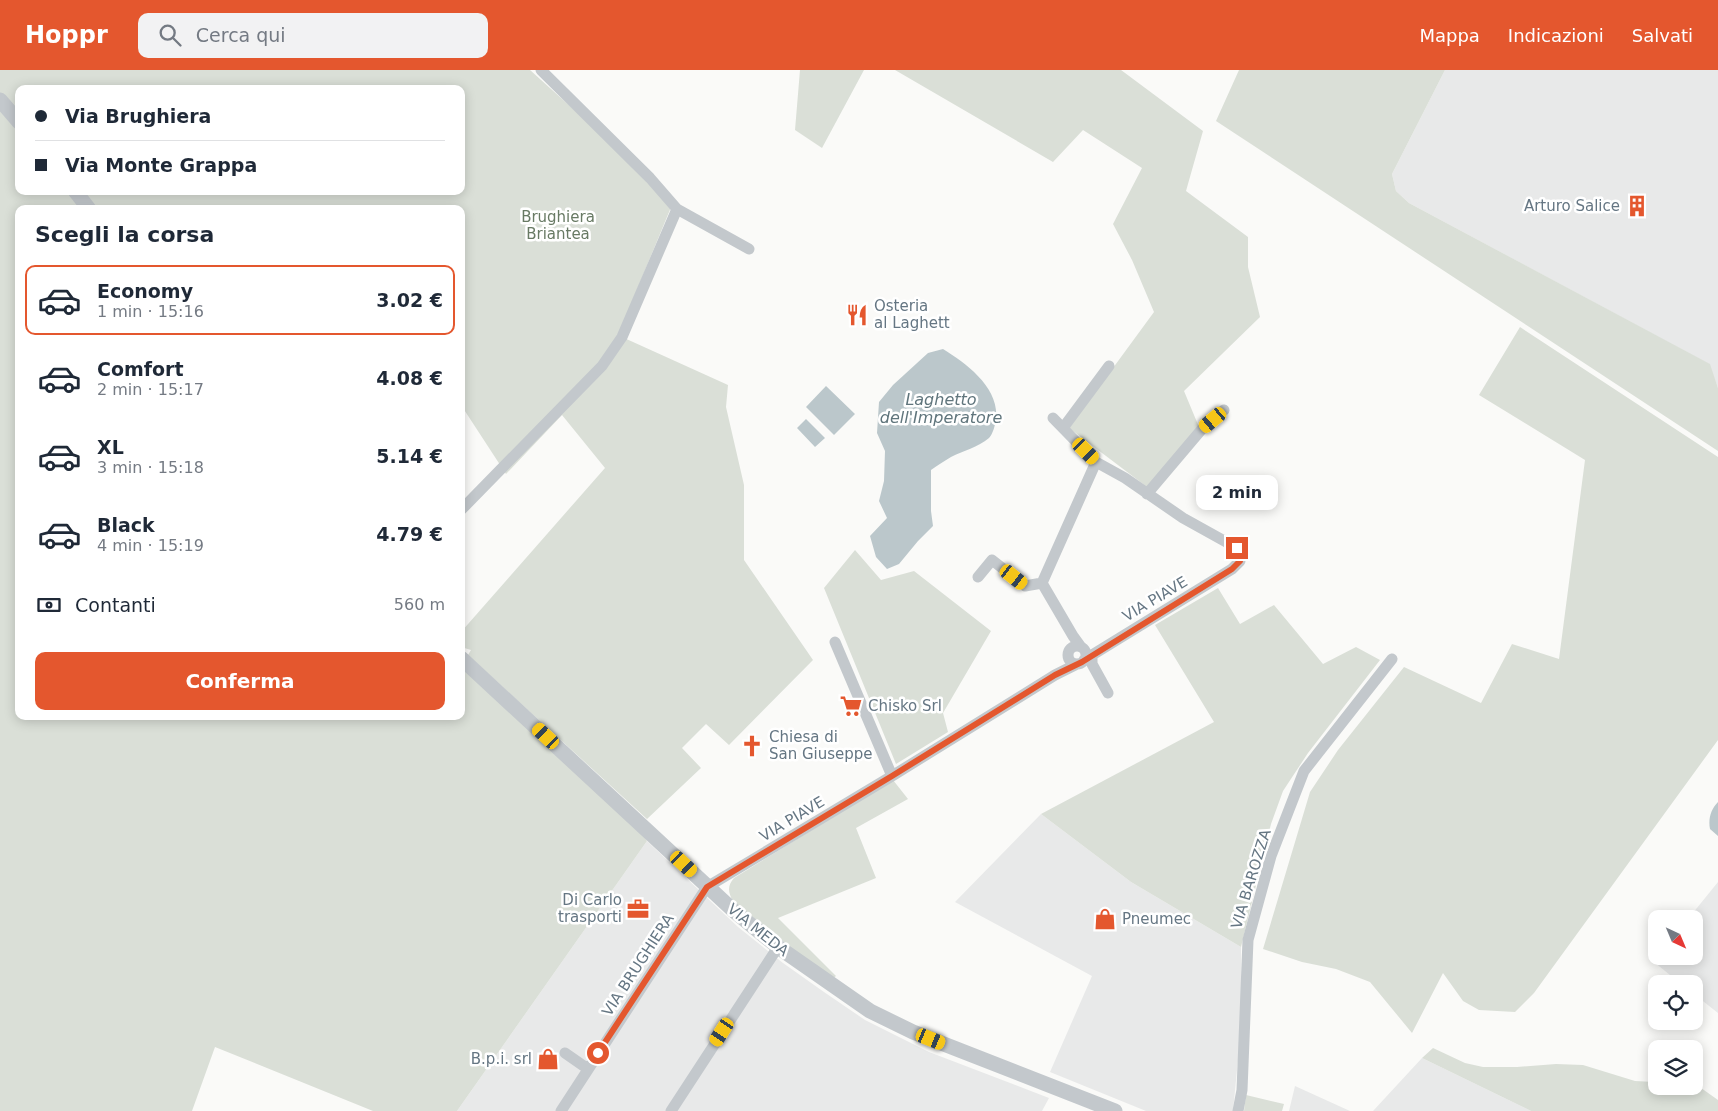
<!DOCTYPE html>
<html lang="it">
<head>
<meta charset="utf-8">
<style>
	:root { --surface:#fff; --page:#f2f2f3; --text:#1f2937; --muted:#747a83; --line:#e0e1e3; --accent:#e4572e }
	body { margin:0; font-family:"DejaVu Sans",sans-serif; background:var(--page); color:var(--text); height:100vh; display:flex; flex-direction:column; font-size:19px; white-space:nowrap }
	* { box-sizing:border-box; margin:0 }
	p { font-size:16px; color:var(--muted) }
	.icon { flex:none; width:28px; height:28px; fill:none; stroke:currentColor; stroke-width:2; stroke-linecap:round; stroke-linejoin:round }
	.map { position:relative; flex:1; overflow:hidden }
	.details { position:absolute; left:15px; top:135px; width:450px; height:515px; display:flex; flex-direction:column; background:var(--surface); border-radius:10px; box-shadow:0 2px 12px #0003 }
	.details>* { flex:none }
	.guide { position:absolute; left:15px; top:15px; width:450px; height:110px; border-radius:10px; box-shadow:0 2px 12px #0003; display:grid; align-content:center; height:110px; padding:0 20px; background:var(--surface) }
	.needle { width:32px; rotate:136deg }
	.buttons { position:absolute; left:1648px; top:840px; display:grid; gap:10px }
	.buttons a { display:grid; place-items:center; width:55px; height:55px; border-radius:10px; background:var(--surface); box-shadow:0 2px 12px #0003; font-size:25px }
	.end { position:absolute; width:22px; height:22px; margin:-11px; border:6px solid #e4572e; background:#fff; box-shadow:0 0 0 2px #fff }
	.from { border-radius:50% }
	.bubble { position:absolute; height:35px; border-radius:10px; background:var(--surface); box-shadow:0 2px 12px #0003; font-size:16px; font-weight:700; line-height:35px; text-align:center }
	.car { position:absolute; width:15px; height:30px; margin:-15px -8px; border-radius:6px; box-shadow:0 0 4px 1px #0007; background:linear-gradient(#f5c518 24%,#345 0 40%,#f5c518 0 76%,#345 0 86%,#f5c518 0) }
	.guide b { display:flex; align-items:center; gap:18px; height:48px; font-size:19px }
	.guide b+b { border-top:1px solid var(--line) }
	.guide i { width:12px; height:12px; background:var(--text) }
	ul { padding:0; list-style:none }
	li { display:flex; align-items:center; gap:15px; height:70px; margin:0 10px 8px; padding:0 10px; border:2px solid transparent; border-radius:10px }
	li div { flex:1 }
	li b { display:block; font-size:19px }
	li em { font-style:normal; font-weight:700 }
	li.active { border-color:var(--accent) }
	li>.icon { width:45px; height:45px; stroke-width:1.5 }
	h2 { padding:0 20px; font-size:22px; line-height:60px }
	.pay { display:flex; align-items:center; gap:12px; height:55px; padding:0 20px; font-size:19px }
	.pay p { margin-inline-start:auto }
	.button { display:flex; gap:10px; margin-top:auto; padding:10px 20px }
	.button a { flex:1; height:58px; border-radius:10px; background:var(--accent); color:#fff; font-size:20px; font-weight:700; line-height:58px; text-align:center }
	header { display:flex; align-items:center; gap:30px; box-sizing:border-box; height:70px; padding:0 25px; background:var(--accent); color:#fff }
	header strong { font-size:24px }
	nav { display:flex; gap:28px; margin-inline-start:auto; font-size:18px }
	.search { width:350px; height:45px; background:var(--page); display:flex; align-items:center; gap:12px; box-sizing:border-box; padding:0 18px; border-radius:10px; color:var(--muted); font-size:19px }
	.map>svg:first-child { display:block }
	.built { fill:#e8e9e9 }
	.green { fill:#dadfd7 }
	.water { fill:#bbc7cb }
	.lines { fill:none; stroke-linecap:round; stroke-linejoin:round }
	.minor { stroke:#c3c8cc; stroke-width:11 }
	.tertiary { stroke:#c3c8cc; stroke-width:15 }
	.route { stroke:#e4572e; stroke-width:6 }
	.labels { text-anchor:middle; dominant-baseline:central; stroke-width:5; stroke-linejoin:round; paint-order:stroke }
	.poi-label { font-size:15px; fill:#657683; stroke:#fff; text-anchor:start }
	.park-label { font-size:15px; fill:#687a64; stroke:#fff }
	.street-label { font-size:15px; fill:#657683; stroke:#fff }
	.water-label { font-size:16px; font-style:italic; fill:#60757c; stroke:#fff }
</style>
</head>
<body>
<header>
<strong>Hoppr</strong>
<div class="search"><svg class="icon" aria-label="search" viewBox="0 0 24 24"><circle cx="10" cy="10" r="6"/><path d="M15 15l6 6"/></svg>Cerca qui</div>
<nav><a>Mappa</a><a>Indicazioni</a><a>Salvati</a></nav>
</header>
<div class="map">
<svg width="1718" height="1041" viewBox="0 0 1718 1041">
	<rect width="100%" height="100%" fill="#fafaf8"/>
	<path class="built" d="M 1445,0 L 1718,0 L 1718,318 L 1709,294 L 1409,133 L 1396,121 L 1392,104 Z
		M 1041,744 L 1131,812 L 1241,877 L 1241,959 L 1233,1041 L 1146,1041 L 1050,1002 L 1092,906 L 955,832 Z
		M 647,771 L 738,857 L 783,893 L 824,922 L 865,950 L 929,982 L 1049,1028 L 1042,1041 L 457,1041 Z
		M 1718,812 L 1718,943 L 1694,924 L 1694,914 L 1681,914 L 1654,892 L 1658,886 L 1694,886 L 1694,849 L 1688,849 Z
		M 1422,988 L 1531,1041 L 1373,1041 Z
		M 1295,1016 L 1350,1041 L 1289,1041 Z"/>
	<path class="green" d="M 0,0 L 530,0 L 674,130 L 617,268 L 622,267 L 728,315 L 726,337 L 744,415 L 744,490 L 813,590 L 729,675 L 706,654 L 682,678 L 701,698 L 647,749 L 468,585 L 471,580 L 461,577 L 461,562 L 605,398 L 562,345 L 506,404 L 461,335 L 461,139 L 89,139 L 75,121 L 461,121 L 461,19 L 19,19 L 19,52 L 0,30 Z
		M 800,0 L 864,0 L 822,78 L 795,60 Z
		M 895,0 L 1121,0 L 1203,61 L 1186,121 L 1248,167 L 1248,197 L 1260,247 L 1184,321 L 1199,357 L 1147,417 L 1069,358 L 1154,242 L 1132,190 L 1113,154 L 1142,98 L 1083,60 L 1053,92 Z
		M 1239,0 L 1445,0 L 1392,104 L 1396,121 L 1409,133 L 1710,294 L 1718,318 L 1718,381 L 1216,51 Z
		M 0,34 L 19,57 L 19,121 L 71,121 L 85,139 L 19,139 L 19,646 L 461,646 L 461,594 L 636,755 L 647,771 L 457,1041 L 373,1041 L 215,977 L 192,1041 L 0,1041 Z
		M 1520,257 L 1718,387 L 1718,670 L 1534,923 L 1515,942 L 1479,940 L 1463,931 L 1443,903 L 1412,963 L 1370,912 L 1336,899 L 1302,892 L 1263,879 L 1310,722 L 1338,680 L 1404,597 L 1481,633 L 1512,574 L 1559,589 L 1585,390 L 1479,325 Z
		M 855,480 L 881,510 L 914,501 L 991,561 L 943,643 L 948,662 L 896,694 L 824,518 Z
		M 1218,518 L 1240,554 L 1274,535 L 1323,594 L 1356,577 L 1380,590 L 1308,683 L 1283,721 L 1271,754 L 1241,877 L 1131,812 L 1041,744 L 1214,652 L 1155,555 Z
		M 893,710 L 908,729 L 856,758 L 876,808 L 778,848 L 836,906 L 831,910 L 733,831 C 728,822 727,816 734,808 Z
		M 1433,978 L 1465,993 L 1483,997 L 1517,997 L 1556,994 L 1583,995 L 1635,1011 L 1654,1012 L 1656,1011 L 1656,1016 L 1694,1016 L 1694,1013 L 1718,1030 L 1718,1041 L 1531,1041 L 1422,988 Z
		M 1246,1025 L 1284,1034 L 1282,1041 L 1244,1041 Z"/>
	<path class="water" d="M 943,279 C 967,294 1000,318 996,350 C 995,355 993,364 989,368 C 978,377 963,381 951,387 C 944,391 937,396 931,400 L 931,441 L 933,456 L 918,471 L 899,494 L 887,499 L 876,487 L 870,466 L 887,448 L 879,431 L 884,411 L 885,381 L 877,363 L 879,332 L 893,315 L 928,283 Z
		M 826,316 L 855,344 L 834,365 L 806,337 Z
		M 806,349 L 825,368 L 815,377 L 797,358 Z
		M 1718,732 L 1718,766 L 1710,759 C 1708,749 1711,739 1718,732 Z"/>
	<g class="lines">
		<path class="minor" d="M 677,139 L 749,179
			M 1053,348 L 1096,392 L 1125,408 L 1183,448 L 1237,478 L 1240,484 L 1240,491 L 1232,499 L 1084,590
			M 1063,358 L 1109,296
			M 1147,424 L 1202,359 L 1224,340
			M 461,440 L 602,296 L 622,267 L 677,139 L 650,108 L 541,0
			M 978,507 L 992,490 L 1025,516 L 1042,513
			M 835,572 L 892,706
			M1068 585a9 9 0 1 1 18 0a9 9 0 1 1-18 0Z
			M 1081,577 L 1073,566 L 1042,513 L 1096,392
			M 1092,585 L 1092,594 L 1108,623
			M 565,983 L 588,999
			M 561,1041 L 707,817 L 892,706 L 1055,605 L 1077,594
			M 671,1041 L 778,877
			M 1238,1041 L 1242,1020 L 1248,870 L 1271,786 L 1304,701 L 1392,589"/>
		<path class="tertiary" d="M 0,30 L 19,52
			M 75,121 L 89,139
			M 461,588 L 734,841 L 778,877 L 870,941 L 913,962 L 1115,1041"/>
	</g>
	<g class="lines">
		<path class="route" d="M 598,983 L 707,817 L 892,706 L 1055,605 L 1082,592 L 1232,499 L 1240,491 L 1240,484 L 1237,478"/>
	</g>
	<defs>
		<g id="building-bare" transform="scale(1.725)"><path d="M-4-6H4V6H1V3H-1V6H-4ZM-2.5-4.3h1.7v1.8h-1.7ZM.8-4.3h1.7v1.8H.8ZM-2.5-1h1.7V.8h-1.7ZM.8-1h1.7V.8H.8Z" fill="#e4572e" stroke="#fff" stroke-width="2.5" paint-order="stroke"/></g>
		<g id="restaurant-bare" transform="scale(1.725)"><path d="M-5-6h1v4h1v-4h1v4h1v-4h1v5L-1.5 .5V6h-2V.5L-5-1ZM5-6V6H3V1.5H1.5Q1.5-4 5-6Z" fill="#e4572e" stroke="#fff" stroke-width="2.5" paint-order="stroke"/></g>
		<g id="supermarket-bare" transform="scale(1.725)"><path d="M-6-5.5h2.5l.6 2H6L4.5 2H-2.5L-4.4-4H-6ZM-1.5 3.2a1.3 1.3 0 1 0 .1 0ZM3 3.2a1.3 1.3 0 1 0 .1 0Z" fill="#e4572e" stroke="#fff" stroke-width="2.5" paint-order="stroke"/></g>
		<g id="church-bare" transform="scale(1.725)"><path d="M-1.2-6h2.4v3.5h3.3v2.4h-3.3V6h-2.4V-.1h-3.3v-2.4h3.3Z" fill="#e4572e" stroke="#fff" stroke-width="2.5" paint-order="stroke"/></g>
		<g id="office-bare" transform="scale(1.725)"><path d="M-6-3h4V-5.5h4V-3h4V5H-6ZM-1-4.5V-3h2v-1.5ZM-6 0V1H6V0Z" fill="#e4572e" stroke="#fff" stroke-width="2.5" paint-order="stroke"/></g>
		<g id="shop-bare" transform="scale(1.725)"><path d="M-5-2.5h2.3a2.7 3.5 0 0 1 5.4 0H5L5.5 6h-11ZM-1.5-2.5h3a1.5 2.3 0 0 0-3 0Z" fill="#e4572e" stroke="#fff" stroke-width="2.5" paint-order="stroke"/></g>
	</defs>
	<g fill-rule="evenodd">
		<use href="#building-bare" x="1637" y="136"/>
		<use href="#restaurant-bare" x="857" y="245"/>
		<use href="#supermarket-bare" x="851" y="636"/>
		<use href="#church-bare" x="752" y="676"/>
		<use href="#office-bare" x="638" y="839"/>
		<use href="#shop-bare" x="1105" y="849"/>
		<use href="#shop-bare" x="548" y="989"/>
	</g>
	<g class="labels">
		<g class="poi-label">
			<text x="1620" y="136" text-anchor="end">Arturo Salice</text>
			<text x="874" y="236">Osteria<tspan x="874" dy="17">al Laghett</tspan></text>
			<text x="868" y="636">Chisko Srl</text>
			<text x="769" y="667">Chiesa di<tspan x="769" dy="17">San Giuseppe</tspan></text>
			<text x="622" y="830" text-anchor="end">Di Carlo<tspan x="622" dy="17">trasporti</tspan></text>
			<text x="1122" y="849">Pneumec</text>
			<text x="532" y="989" text-anchor="end">B.p.i. srl</text>
		</g>
		<g class="park-label">
			<text x="558" y="147">Brughiera<tspan x="558" dy="17">Briantea</tspan></text>
		</g>
		<g class="street-label">
			<text transform="translate(1155 529) rotate(-31)">VIA PIAVE</text>
			<text transform="translate(792 749) rotate(-31)">VIA PIAVE</text>
			<text transform="translate(1251 809) rotate(-73)">VIA BAROZZA</text>
			<text transform="translate(758 860) rotate(39)">VIA MEDA</text>
			<text transform="translate(638 895) rotate(-57)">VIA BRUGHIERA</text>
		</g>
		<g class="water-label">
			<text x="941" y="329">Laghetto<tspan x="941" dy="18">dell'Imperatore</tspan></text>
		</g>
	</g>
</svg>
<div class="buttons">
<a><svg class="needle" viewBox="-14 -14 28 28"><path d="M0-13l5 13h-10z" fill="#e53935"/><path d="M0 13l5-13h-10z" fill="#747a83"/></svg></a>
<a><svg class="icon" aria-label="locate" viewBox="0 0 24 24"><circle cx="12" cy="12" r="6"/><path d="M12 2v4M12 18v4M2 12h4M18 12h4"/></svg></a>
<a><svg class="icon" aria-label="layers" viewBox="0 0 24 24"><path d="M12 4l9 5-9 5-9-5zM3 14l9 5 9-5"/></svg></a>
</div>
<i class="end from" style="left:598px;top:983px"></i>
<i class="end" style="left:1237px;top:478px"></i>
<div class="bubble" style="left:1196px;top:405px;width:82px">2 min</div>
<i class="car" style="left:1213px;top:350px;rotate:230deg"></i>
<i class="car" style="left:1086px;top:381px;rotate:135deg"></i>
<i class="car" style="left:1014px;top:507px;rotate:128deg"></i>
<i class="car" style="left:546px;top:666px;rotate:313deg"></i>
<i class="car" style="left:684px;top:794px;rotate:133deg"></i>
<i class="car" style="left:722px;top:962px;rotate:213deg"></i>
<i class="car" style="left:931px;top:969px;rotate:112deg"></i>
<div class="guide">
<b><i class="from"></i>Via Brughiera</b>
<b><i></i>Via Monte Grappa</b>
</div>
<section class="details">
<h2>Scegli la corsa</h2>
<ul>
<li class="active"><svg class="icon" aria-label="car" viewBox="0 0 24 24"><path d="M5 17H2v-5l4-1 3-4h7l3 4 3 1v5h-3M9 17h6M6 11h13"/><circle cx="7" cy="17" r="2"/><circle cx="17" cy="17" r="2"/></svg><div><b>Economy</b><p>1 min · 15:16</p></div><em>3.02 €</em></li>
<li><svg class="icon" aria-label="car" viewBox="0 0 24 24"><path d="M5 17H2v-5l4-1 3-4h7l3 4 3 1v5h-3M9 17h6M6 11h13"/><circle cx="7" cy="17" r="2"/><circle cx="17" cy="17" r="2"/></svg><div><b>Comfort</b><p>2 min · 15:17</p></div><em>4.08 €</em></li>
<li><svg class="icon" aria-label="car" viewBox="0 0 24 24"><path d="M5 17H2v-5l4-1 3-4h7l3 4 3 1v5h-3M9 17h6M6 11h13"/><circle cx="7" cy="17" r="2"/><circle cx="17" cy="17" r="2"/></svg><div><b>XL</b><p>3 min · 15:18</p></div><em>5.14 €</em></li>
<li><svg class="icon" aria-label="car" viewBox="0 0 24 24"><path d="M5 17H2v-5l4-1 3-4h7l3 4 3 1v5h-3M9 17h6M6 11h13"/><circle cx="7" cy="17" r="2"/><circle cx="17" cy="17" r="2"/></svg><div><b>Black</b><p>4 min · 15:19</p></div><em>4.79 €</em></li>
</ul>
<div class="pay"><svg class="icon" aria-label="cash" viewBox="0 0 24 24"><path d="M3 7h18v10H3z"/><circle cx="12" cy="12" r="2"/></svg>Contanti<p>560 m</p></div>
<div class="button"><a>Conferma</a></div>
</section>
</div>
</body>
</html>
